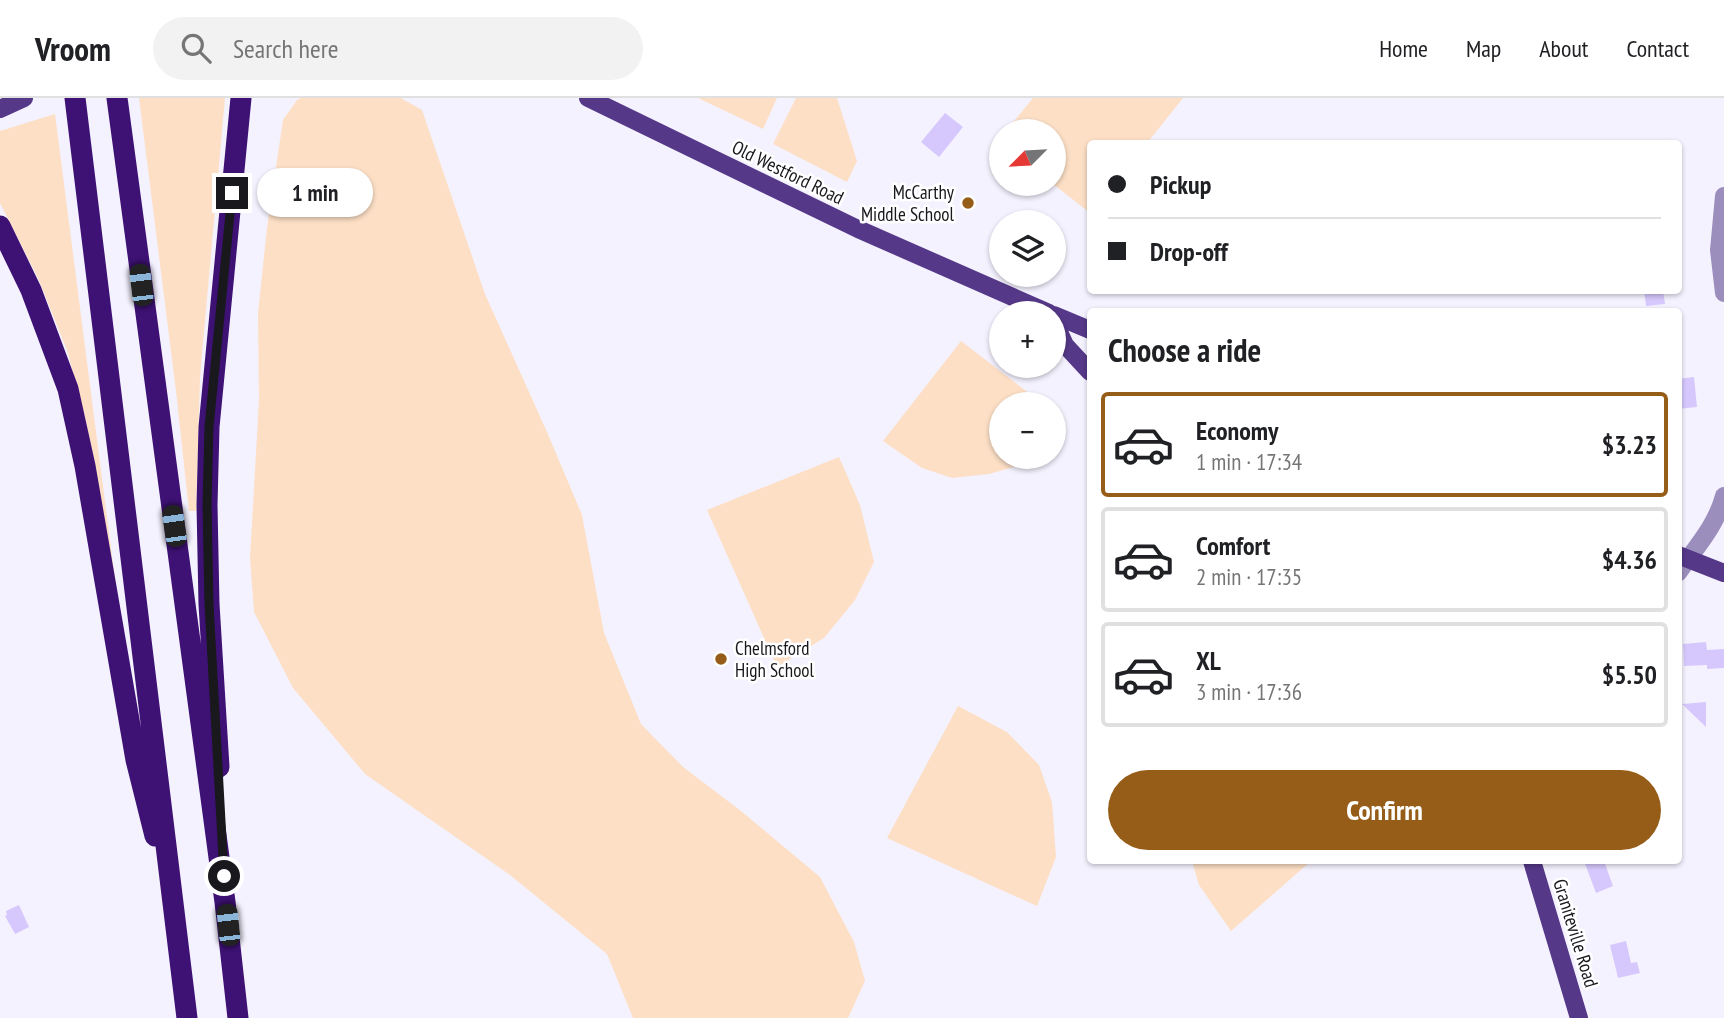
<!DOCTYPE html>
<html lang="en">
<head>
<meta charset="utf-8">
<style>
	:root { --surface:#fff; --page:#f2f2f2; --text:#202124; --muted:#757577; --line:#e0e0e0; --accent:#965d19 }
	body { margin:0; font-family:"PT Sans Narrow",sans-serif; background:var(--page); color:var(--text); height:100vh; display:flex; flex-direction:column; font-size:26px; white-space:nowrap }
	* { box-sizing:border-box; margin:0 }
	p { font-size:23px; color:var(--muted) }
	.icon { flex:none; width:38px; height:38px; fill:none; stroke:currentColor; stroke-width:2; stroke-linecap:round; stroke-linejoin:round }
	.map { position:relative; flex:1; overflow:hidden }
	.drawer { position:absolute; left:1087px; top:210px; width:595px; height:556px; display:flex; flex-direction:column; background:var(--surface); border-radius:7px; box-shadow:0 2px 5px #0004 }
	.drawer>* { flex:none }
	.hud { position:absolute; left:1087px; top:42px; width:595px; height:154px; border-radius:7px; box-shadow:0 2px 5px #0004; display:grid; align-content:center; height:154px; padding:0 21px; background:var(--surface) }
	.needle { width:46px; rotate:246deg }
	.fabs { position:absolute; left:989px; top:21px; display:grid; gap:14px }
	.fabs a { display:grid; place-items:center; width:77px; height:77px; border-radius:50%; background:var(--surface); box-shadow:0 2px 5px #0004; font-size:35px }
	.end { position:absolute; width:32px; height:32px; margin:-16px; border:9px solid #19181d; background:#fff; box-shadow:0 0 0 4px #fff }
	.from { border-radius:50% }
	.bubble { position:absolute; height:49px; border-radius:24px; background:var(--surface); box-shadow:0 2px 5px #0004; font-size:23px; font-weight:800; line-height:49px; text-align:center }
	.car { position:absolute; width:21px; height:42px; margin:-21px -10px; border-radius:9px; box-shadow:0 0 5px 2px #0007; background:linear-gradient(#222 24%,#8ab4d8 0 40%,#222 0 76%,#8ab4d8 0 86%,#222 0) }
	.hud b { display:flex; align-items:center; gap:24px; height:66px; font-size:26px }
	.hud b+b { border-top:2px solid var(--line) }
	.hud i { width:18px; height:18px; background:var(--text) }
	ul { padding:0; list-style:none }
	li { display:flex; align-items:center; gap:21px; height:105px; margin:0 14px 10px; padding:0 7px; border:4px solid var(--line); border-radius:7px }
	li div { flex:1 }
	li b { display:block; font-size:26px }
	li em { font-style:normal; font-weight:800 }
	li.on { border-color:var(--accent) }
	li>.icon { width:63px; height:63px; stroke-width:1.5 }
	h2 { padding:0 21px; font-size:32px; line-height:84px }
	.action { display:flex; gap:14px; margin-top:auto; padding:14px 21px }
	.action a { flex:1; height:80px; border-radius:42px; background:var(--accent); color:#fff; font-size:28px; font-weight:800; line-height:80px; text-align:center }
	header { display:flex; align-items:center; gap:42px; box-sizing:border-box; height:98px; padding:0 35px; background:var(--surface); border-bottom:2px solid var(--line) }
	header strong { font-size:33px }
	nav { display:flex; gap:38px; margin-inline-start:auto; font-size:24px }
	.search { width:490px; height:63px; background:var(--page); display:flex; align-items:center; gap:18px; box-sizing:border-box; padding:0 24px; border-radius:38px; color:var(--muted); font-size:26px }
	.map>svg:first-child { display:block }
	.green { fill:#fcdfc5 }
	.building { fill:#d6c8fc }
	.lines { fill:none; stroke-linecap:round; stroke-linejoin:round }
	.minor { stroke:#9b8ebc; stroke-width:18 }
	.major { stroke:#553888; stroke-width:18 }
	.highway { stroke:#3e1174; stroke-width:21 }
	.route { stroke:#19181d; stroke-width:9 }
	.poi-dot { fill:#965d19; stroke:#fff; stroke-width:2.5 }
	.labels { text-anchor:middle; dominant-baseline:central; stroke-width:5; stroke-linejoin:round; paint-order:stroke }
	.street-label { font-size:19px; fill:#19181d; stroke:#fff }
	.poi-label { font-size:19px; fill:#19181d; stroke:#fff; text-anchor:end }
</style>
</head>
<body>
<header>
<strong>Vroom</strong>
<div class="search"><svg class="icon" aria-label="search" viewBox="0 0 24 24"><circle cx="10" cy="10" r="6"/><path d="M15 15l6 6"/></svg>Search here</div>
<nav><a>Home</a><a>Map</a><a>About</a><a>Contact</a></nav>
</header>
<div class="map">
<svg width="1724" height="920" viewBox="0 0 1724 920">
	<rect width="100%" height="100%" fill="#f5f2ff"/>
	<path class="green" d="M 139,0 L 225,0 L 200,279 L 196,413 L 189,413 L 176,293 Z
		M 301,0 L 401,0 L 422,12 L 485,196 L 547,334 L 582,417 L 604,535 L 641,626 L 683,669 L 741,713 L 820,779 L 854,844 L 865,883 L 848,920 L 633,920 L 607,856 L 510,777 L 365,676 L 293,590 L 254,514 L 250,460 L 259,302 L 258,215 L 267,130 L 283,22 L 297,2 Z
		M 698,0 L 777,0 L 763,31 Z
		M 796,0 L 837,0 L 857,63 L 847,84 L 773,46 Z
		M 1033,0 L 1183,0 L 1147,45 L 1090,46 L 1090,115 L 1053,86 L 1054,33 L 1006,33 Z
		M 55,16 L 119,512 L 117,513 L 86,323 L 67,252 L 38,180 L 0,105 L 0,33 Z
		M 961,243 L 1043,306 L 1001,306 L 1001,359 L 1024,359 L 1014,369 L 989,376 L 952,380 L 922,370 L 883,343 Z
		M 839,359 L 860,407 L 874,464 L 855,502 L 824,540 L 777,569 L 707,412 Z
		M 958,608 L 1007,634 L 1039,667 L 1052,704 L 1056,759 L 1037,808 L 887,740 Z
		M 1192,763 L 1311,763 L 1231,833 L 1199,787 Z"/>
	<path class="building" d="M 945,15 L 963,29 L 939,59 L 921,44 Z
		M 1644,192 L 1663,192 L 1665,206 L 1646,208 Z
		M 1694,279 L 1697,309 L 1678,311 L 1678,281 Z
		M 1706,544 L 1707,552 L 1724,551 L 1724,570 L 1707,571 L 1707,567 L 1684,568 L 1683,546 Z
		M 1706,604 L 1706,629 L 1682,606 Z
		M 1584,763 L 1604,763 L 1613,788 L 1596,795 Z
		M 19,807 L 29,829 L 15,836 L 5,818 L 7,817 L 6,813 Z
		M 1626,843 L 1631,865 L 1637,864 L 1640,875 L 1618,880 L 1610,847 Z"/>
	<g class="lines">
		<path class="minor" d="M 1724,98 L 1719,152 L 1724,195
			M 1678,475 C 1696,449 1716,428 1724,398"/>
		<path class="major" d="M 588,0 L 858,131 L 1049,215
			M 0,11 L 24,0
			M 1054,217 L 1090,232
			M 1054,223 L 1065,247 L 1090,274
			M 1678,457 L 1724,475
			M 1532,763 L 1579,920"/>
		<path class="highway" d="M 75,0 L 187,920
			M 117,0 L 225,804 L 238,920
			M 0,128 L 31,192 L 68,291 L 85,368 L 136,662 L 155,738
			M 219,669 L 209,506 L 207,407 L 209,329 L 241,0"/>
	</g>
	<g class="lines">
		<path class="route" d="M 224,778 L 209,506 L 207,407 L 209,329 L 232,95"/>
	</g>
	<g class="poi-dot">
		<circle cx="968" cy="105" r="7"/>
		<circle cx="721" cy="561" r="7"/>
	</g>
	<g class="labels">
		<g class="street-label">
			<text transform="translate(788 74) rotate(26)">Old Westford Road</text>
			<text transform="translate(1576 835) rotate(73)">Graniteville Road</text>
		</g>
		<g class="poi-label">
			<text x="954" y="94">McCarthy<tspan x="954" dy="22">Middle School</tspan></text>
			<text x="735" y="550" text-anchor="start">Chelmsford<tspan x="735" dy="22">High School</tspan></text>
		</g>
	</g>
</svg>
<div class="fabs">
<a><svg class="needle" viewBox="-14 -14 28 28"><path d="M0-13l5 13h-10z" fill="#e53935"/><path d="M0 13l5-13h-10z" fill="#757577"/></svg></a>
<a><svg class="icon" aria-label="layers" viewBox="0 0 24 24"><path d="M12 4l9 5-9 5-9-5zM3 14l9 5 9-5"/></svg></a>
<a>+</a>
<a>−</a>
</div>
<i class="end from" style="left:224px;top:778px"></i>
<i class="end" style="left:232px;top:95px"></i>
<div class="bubble" style="left:257px;top:70px;width:116px">1 min</div>
<i class="car" style="left:141px;top:187px;rotate:353deg"></i>
<i class="car" style="left:174px;top:428px;rotate:352deg"></i>
<i class="car" style="left:228px;top:827px;rotate:354deg"></i>
<div class="hud">
<b><i class="from"></i>Pickup</b>
<b><i></i>Drop-off</b>
</div>
<section class="drawer">
<h2>Choose a ride</h2>
<ul>
<li class="on"><svg class="icon" aria-label="car" viewBox="0 0 24 24"><path d="M5 17H2v-5l4-1 3-4h7l3 4 3 1v5h-3M9 17h6M6 11h13"/><circle cx="7" cy="17" r="2"/><circle cx="17" cy="17" r="2"/></svg><div><b>Economy</b><p>1 min · 17:34</p></div><em>$3.23</em></li>
<li><svg class="icon" aria-label="car" viewBox="0 0 24 24"><path d="M5 17H2v-5l4-1 3-4h7l3 4 3 1v5h-3M9 17h6M6 11h13"/><circle cx="7" cy="17" r="2"/><circle cx="17" cy="17" r="2"/></svg><div><b>Comfort</b><p>2 min · 17:35</p></div><em>$4.36</em></li>
<li><svg class="icon" aria-label="car" viewBox="0 0 24 24"><path d="M5 17H2v-5l4-1 3-4h7l3 4 3 1v5h-3M9 17h6M6 11h13"/><circle cx="7" cy="17" r="2"/><circle cx="17" cy="17" r="2"/></svg><div><b>XL</b><p>3 min · 17:36</p></div><em>$5.50</em></li>
</ul>
<div class="action"><a>Confirm</a></div>
</section>
</div>
</body>
</html>
